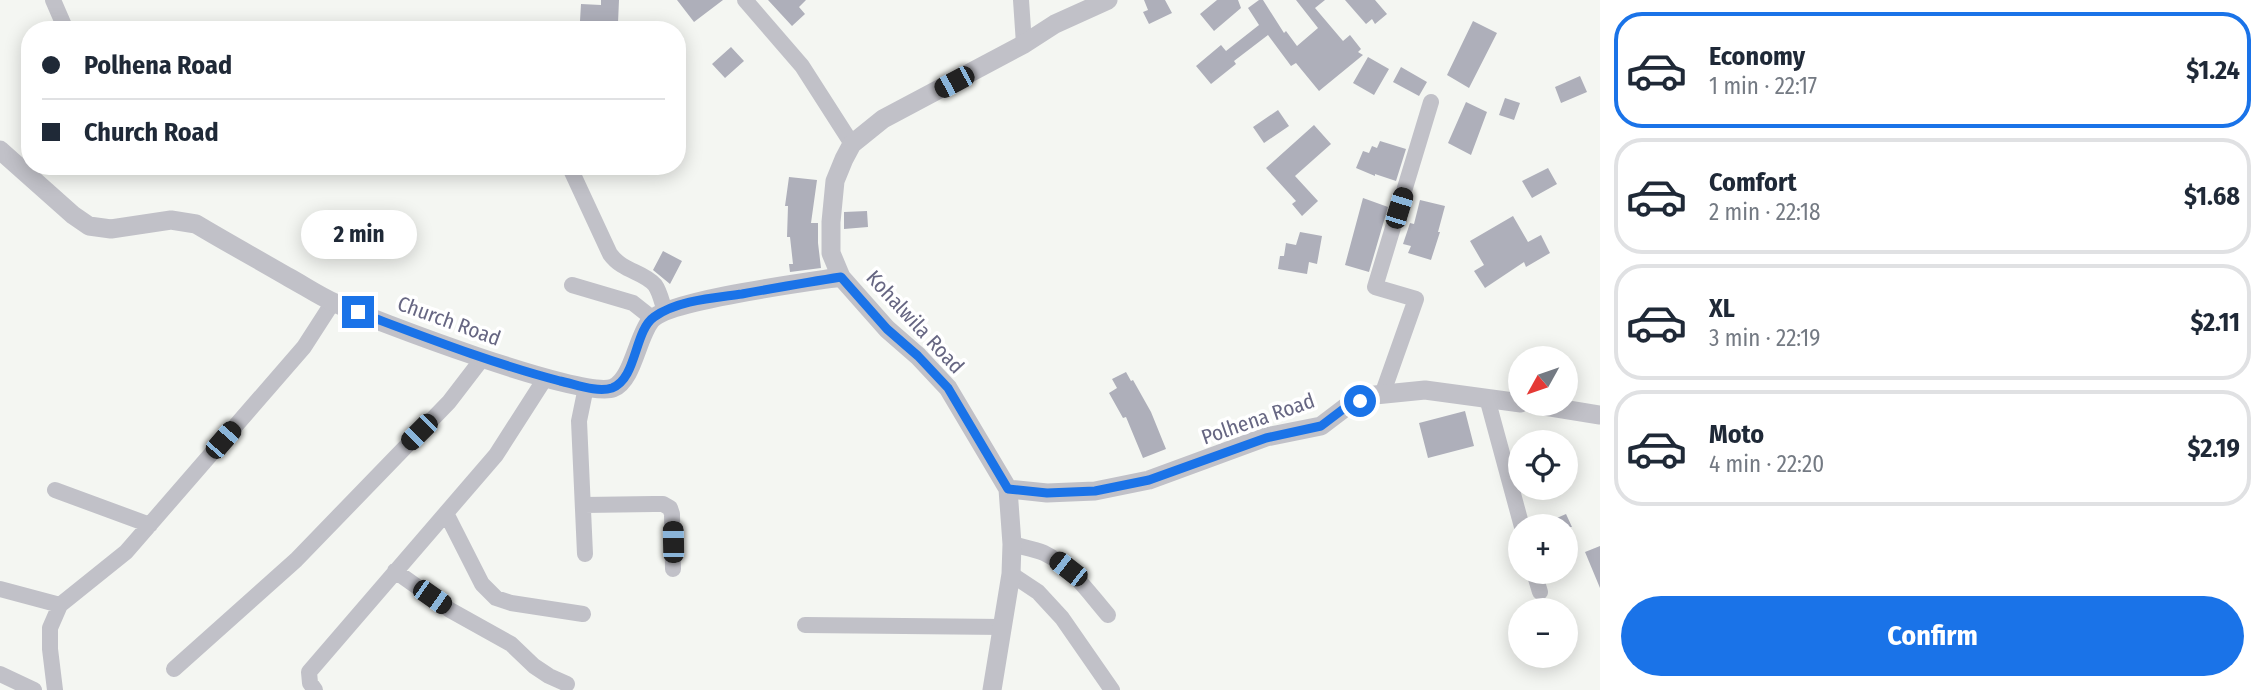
<!DOCTYPE html>
<html lang="en">
<head>
<meta charset="utf-8">
<style>
	:root { --surface:#fff; --page:#f6f6f7; --text:#1f2937; --muted:#747a83; --line:#e0e1e3; --accent:#1a73e8 }
	body { margin:0; font-family:"Fira Sans Condensed",sans-serif; background:var(--page); color:var(--text); height:100vh; display:flex; flex-direction:column; font-size:26px; white-space:nowrap }
	* { box-sizing:border-box; margin:0 }
	p { font-size:23px; color:var(--muted) }
	.icon { flex:none; width:38px; height:38px; fill:none; stroke:currentColor; stroke-width:2; stroke-linecap:round; stroke-linejoin:round }
	.map { position:relative; flex:1; overflow:hidden }
	.panel { display:flex; flex-direction:column; background:var(--surface); width:665px }
	.panel>* { flex:none }
	.banner { position:absolute; left:21px; top:21px; width:665px; height:154px; border-radius:28px; box-shadow:0 4px 18px #0003; display:grid; align-content:center; height:154px; padding:0 21px; background:var(--surface) }
	.needle { width:46px; rotate:230deg }
	.controls { position:absolute; left:1508px; top:346px; display:grid; gap:14px }
	.controls a { display:grid; place-items:center; width:70px; height:70px; border-radius:50%; background:var(--surface); box-shadow:0 4px 18px #0003; font-size:35px }
	.end { position:absolute; width:32px; height:32px; margin:-16px; border:9px solid #1a73e8; background:#fff; box-shadow:0 0 0 4px #fff }
	.from { border-radius:50% }
	.bubble { position:absolute; height:49px; border-radius:24px; background:var(--surface); box-shadow:0 4px 18px #0003; font-size:23px; font-weight:700; line-height:49px; text-align:center }
	.car { position:absolute; width:21px; height:42px; margin:-21px -10px; border-radius:9px; box-shadow:0 0 5px 2px #0007; background:linear-gradient(#222 24%,#8ab4d8 0 40%,#222 0 76%,#8ab4d8 0 86%,#222 0) }
	.banner b { display:flex; align-items:center; gap:24px; height:66px; font-size:26px }
	.banner b+b { border-top:2px solid var(--line) }
	.banner i { width:18px; height:18px; background:var(--text) }
	ul { padding:12px 0 0; list-style:none }
	li { display:flex; align-items:center; gap:21px; height:116px; margin:0 14px 10px; padding:0 7px; border:4px solid var(--line); border-radius:28px }
	li div { flex:1 }
	li b { display:block; font-size:26px }
	li em { font-style:normal; font-weight:700 }
	li.current { border-color:var(--accent) }
	li>.icon { width:63px; height:63px; stroke-width:1.5 }
	.action { display:flex; gap:14px; margin-top:auto; padding:14px 21px }
	.action a { flex:1; height:80px; border-radius:42px; background:var(--accent); color:#fff; font-size:28px; font-weight:700; line-height:80px; text-align:center }
	main { display:flex; flex:1; min-height:0 }
	.map>svg:first-child { display:block }
	.building { fill:#aeafba }
	.lines { fill:none; stroke-linecap:round; stroke-linejoin:round }
	.minor { stroke:#c1c1c8; stroke-width:16 }
	.tertiary { stroke:#c1c1c8; stroke-width:19 }
	.route { stroke:#1a73e8; stroke-width:9 }
	.labels { text-anchor:middle; dominant-baseline:central; stroke-width:7; stroke-linejoin:round; paint-order:stroke }
	.street-label { font-size:21px; fill:#666682; stroke:#fff }
</style>
</head>
<body>
<main>
<div class="map">
<svg width="1600" height="690" viewBox="0 0 1600 690">
	<rect width="100%" height="100%" fill="#f4f6f2"/>
	<path class="building" d="M 601,0 L 619,0 L 618,23 L 580,21 L 581,4 L 601,5 Z
		M 677,0 L 723,0 L 694,22 Z
		M 768,0 L 806,0 L 799,7 L 805,14 L 792,26 Z
		M 1144,0 L 1165,0 L 1172,13 L 1149,24 L 1143,12 L 1148,10 Z
		M 1217,0 L 1238,0 L 1241,8 L 1214,31 L 1200,14 Z
		M 1259,0 L 1263,0 L 1284,33 L 1286,31 L 1297,46 L 1318,28 L 1296,0 L 1325,0 L 1315,8 L 1343,41 L 1350,35 L 1361,49 L 1358,52 L 1363,55 L 1319,91 L 1296,63 L 1291,66 L 1268,35 L 1234,61 L 1236,64 L 1211,84 L 1196,66 L 1221,45 L 1226,51 L 1259,25 L 1248,8 Z
		M 1345,0 L 1375,0 L 1387,14 L 1375,24 L 1372,19 L 1366,24 Z
		M 1473,21 L 1497,33 L 1469,88 L 1447,75 Z
		M 731,47 L 744,61 L 725,78 L 712,64 Z
		M 1368,57 L 1389,69 L 1374,95 L 1353,83 Z
		M 1401,67 L 1427,82 L 1419,96 L 1393,82 Z
		M 1580,76 L 1587,92 L 1561,103 L 1555,87 Z
		M 1505,98 L 1520,103 L 1514,120 L 1499,115 Z
		M 1466,102 L 1487,112 L 1471,155 L 1448,143 Z
		M 1278,110 L 1289,126 L 1264,143 L 1253,127 Z
		M 1314,125 L 1331,144 L 1295,176 L 1318,201 L 1302,216 L 1292,204 L 1296,201 L 1266,168 Z
		M 1380,141 L 1406,149 L 1396,181 L 1375,174 L 1375,176 L 1356,168 L 1363,151 L 1369,153 L 1372,146 L 1377,148 Z
		M 1548,168 L 1557,184 L 1532,198 L 1522,181 Z
		M 789,177 L 817,180 L 811,223 L 818,223 L 818,243 L 821,268 L 790,272 L 789,264 L 793,264 L 790,237 L 787,237 L 788,206 L 785,206 Z
		M 1363,198 L 1388,207 L 1369,272 L 1345,265 Z
		M 1420,200 L 1445,206 L 1438,232 L 1440,232 L 1431,260 L 1408,253 L 1411,246 L 1403,244 L 1410,223 L 1414,224 Z
		M 867,211 L 868,227 L 844,229 L 844,212 Z
		M 1513,216 L 1528,242 L 1541,235 L 1550,253 L 1526,267 L 1524,262 L 1485,288 L 1474,271 L 1484,265 L 1470,241 Z
		M 1300,232 L 1322,236 L 1317,264 L 1309,262 L 1307,274 L 1278,269 L 1280,256 L 1284,256 L 1286,243 L 1296,245 Z
		M 663,251 L 682,261 L 670,284 L 653,270 Z
		M 1126,372 L 1131,381 L 1133,380 L 1151,412 L 1166,449 L 1143,458 L 1126,417 L 1123,418 L 1109,393 L 1117,388 L 1112,379 Z
		M 1465,411 L 1474,446 L 1428,458 L 1419,423 Z
		M 1566,514 L 1572,527 L 1536,527 Z
		M 1600,546 L 1600,588 L 1585,552 Z"/>
	<g class="lines">
		<path class="minor" d="M 53,0 L 66,30
			M 745,0 L 802,66 L 852,144
			M 1021,0 L 1024,44
			M 571,170 L 610,254 C 623,272 643,271 655,285 C 660,292 662,303 665,311
			M 572,285 L 633,303 L 652,318
			M 1382,395 L 1416,299 L 1375,287 L 1431,102
			M 1487,398 L 1522,527
			M 55,490 L 150,525
			M 584,505 L 654,504 L 663,504 L 670,508 L 672,514 L 673,569
			M 446,513 L 482,584 L 496,598 L 511,603 L 583,614
			M 1012,544 C 1022,547 1034,549 1044,553 C 1071,566 1089,593 1108,615
			M 585,554 L 579,421 L 586,387
			M 395,571 L 450,610 L 511,644 L 534,666 L 549,676 L 567,684
			M 1534,572 L 1540,592
			M 1011,574 L 1038,592 L 1062,618 L 1112,690
			M 0,589 L 60,605
			M 805,625 L 1003,627
			M 174,669 L 296,560 L 449,402 L 482,359
			M 0,674 L 34,690
			M 55,690 L 50,649 L 50,628 L 60,605 L 126,552 L 304,347 L 333,302
			M 315,690 L 310,683 L 309,672 L 496,455 L 546,377"/>
		<path class="tertiary" d="M 0,150 L 73,215 L 89,226 L 111,229 L 171,220 L 196,224 C 226,242 257,259 288,277 C 303,285 319,296 335,303 C 373,320 582,400 613,388 C 633,380 637,337 651,320 C 668,300 809,282 841,277
			M 1532,404 L 1600,415
			M 1008,489 L 1047,493 L 1095,491 L 1149,480 L 1266,437 L 1321,426 L 1346,407 L 1375,395 L 1425,390 L 1521,403
			M 992,690 L 1011,574 L 1012,544 L 1008,489 L 948,388 L 918,356 L 887,329 L 841,277 L 831,253 L 831,222 L 835,181 L 844,159 L 852,144 L 883,119 L 1024,44 L 1055,24 L 1108,0"/>
	</g>
	<g class="lines">
		<path class="route" d="M 358,312 C 425,337 491,363 560,381 C 575,384 597,393 612,388 C 637,379 634,331 654,317 C 678,300 714,298 742,294 C 775,288 808,282 841,277 L 887,329 L 918,356 L 948,388 L 1008,489 L 1047,493 L 1095,491 L 1149,480 L 1266,438 L 1321,426 L 1346,407 L 1360,401"/>
	</g>
	<g class="labels">
		<g class="street-label">
			<text transform="translate(449 321) rotate(20)">Church Road</text>
			<text transform="translate(915 322) rotate(47)">Kohalwila Road</text>
			<text transform="translate(1258 419) rotate(-19)">Polhena Road</text>
		</g>
	</g>
</svg>
<div class="controls">
<a><svg class="needle" viewBox="-14 -14 28 28"><path d="M0-13l5 13h-10z" fill="#e53935"/><path d="M0 13l5-13h-10z" fill="#747a83"/></svg></a>
<a><svg class="icon" aria-label="locate" viewBox="0 0 24 24"><circle cx="12" cy="12" r="6"/><path d="M12 2v4M12 18v4M2 12h4M18 12h4"/></svg></a>
<a>+</a>
<a>−</a>
</div>
<i class="end from" style="left:1360px;top:401px"></i>
<i class="end" style="left:358px;top:312px"></i>
<div class="bubble" style="left:301px;top:210px;width:116px">2 min</div>
<i class="car" style="left:954px;top:82px;rotate:242deg"></i>
<i class="car" style="left:1399px;top:208px;rotate:17deg"></i>
<i class="car" style="left:419px;top:432px;rotate:225deg"></i>
<i class="car" style="left:223px;top:440px;rotate:41deg"></i>
<i class="car" style="left:673px;top:542px;rotate:359deg"></i>
<i class="car" style="left:1068px;top:569px;rotate:308deg"></i>
<i class="car" style="left:432px;top:597px;rotate:125deg"></i>
<div class="banner">
<b><i class="from"></i>Polhena Road</b>
<b><i></i>Church Road</b>
</div>
</div>
<section class="panel">
<ul>
<li class="current"><svg class="icon" aria-label="car" viewBox="0 0 24 24"><path d="M5 17H2v-5l4-1 3-4h7l3 4 3 1v5h-3M9 17h6M6 11h13"/><circle cx="7" cy="17" r="2"/><circle cx="17" cy="17" r="2"/></svg><div><b>Economy</b><p>1 min · 22:17</p></div><em>$1.24</em></li>
<li><svg class="icon" aria-label="car" viewBox="0 0 24 24"><path d="M5 17H2v-5l4-1 3-4h7l3 4 3 1v5h-3M9 17h6M6 11h13"/><circle cx="7" cy="17" r="2"/><circle cx="17" cy="17" r="2"/></svg><div><b>Comfort</b><p>2 min · 22:18</p></div><em>$1.68</em></li>
<li><svg class="icon" aria-label="car" viewBox="0 0 24 24"><path d="M5 17H2v-5l4-1 3-4h7l3 4 3 1v5h-3M9 17h6M6 11h13"/><circle cx="7" cy="17" r="2"/><circle cx="17" cy="17" r="2"/></svg><div><b>XL</b><p>3 min · 22:19</p></div><em>$2.11</em></li>
<li><svg class="icon" aria-label="car" viewBox="0 0 24 24"><path d="M5 17H2v-5l4-1 3-4h7l3 4 3 1v5h-3M9 17h6M6 11h13"/><circle cx="7" cy="17" r="2"/><circle cx="17" cy="17" r="2"/></svg><div><b>Moto</b><p>4 min · 22:20</p></div><em>$2.19</em></li>
</ul>
<div class="action"><a>Confirm</a></div>
</section>
</main>
</body>
</html>
